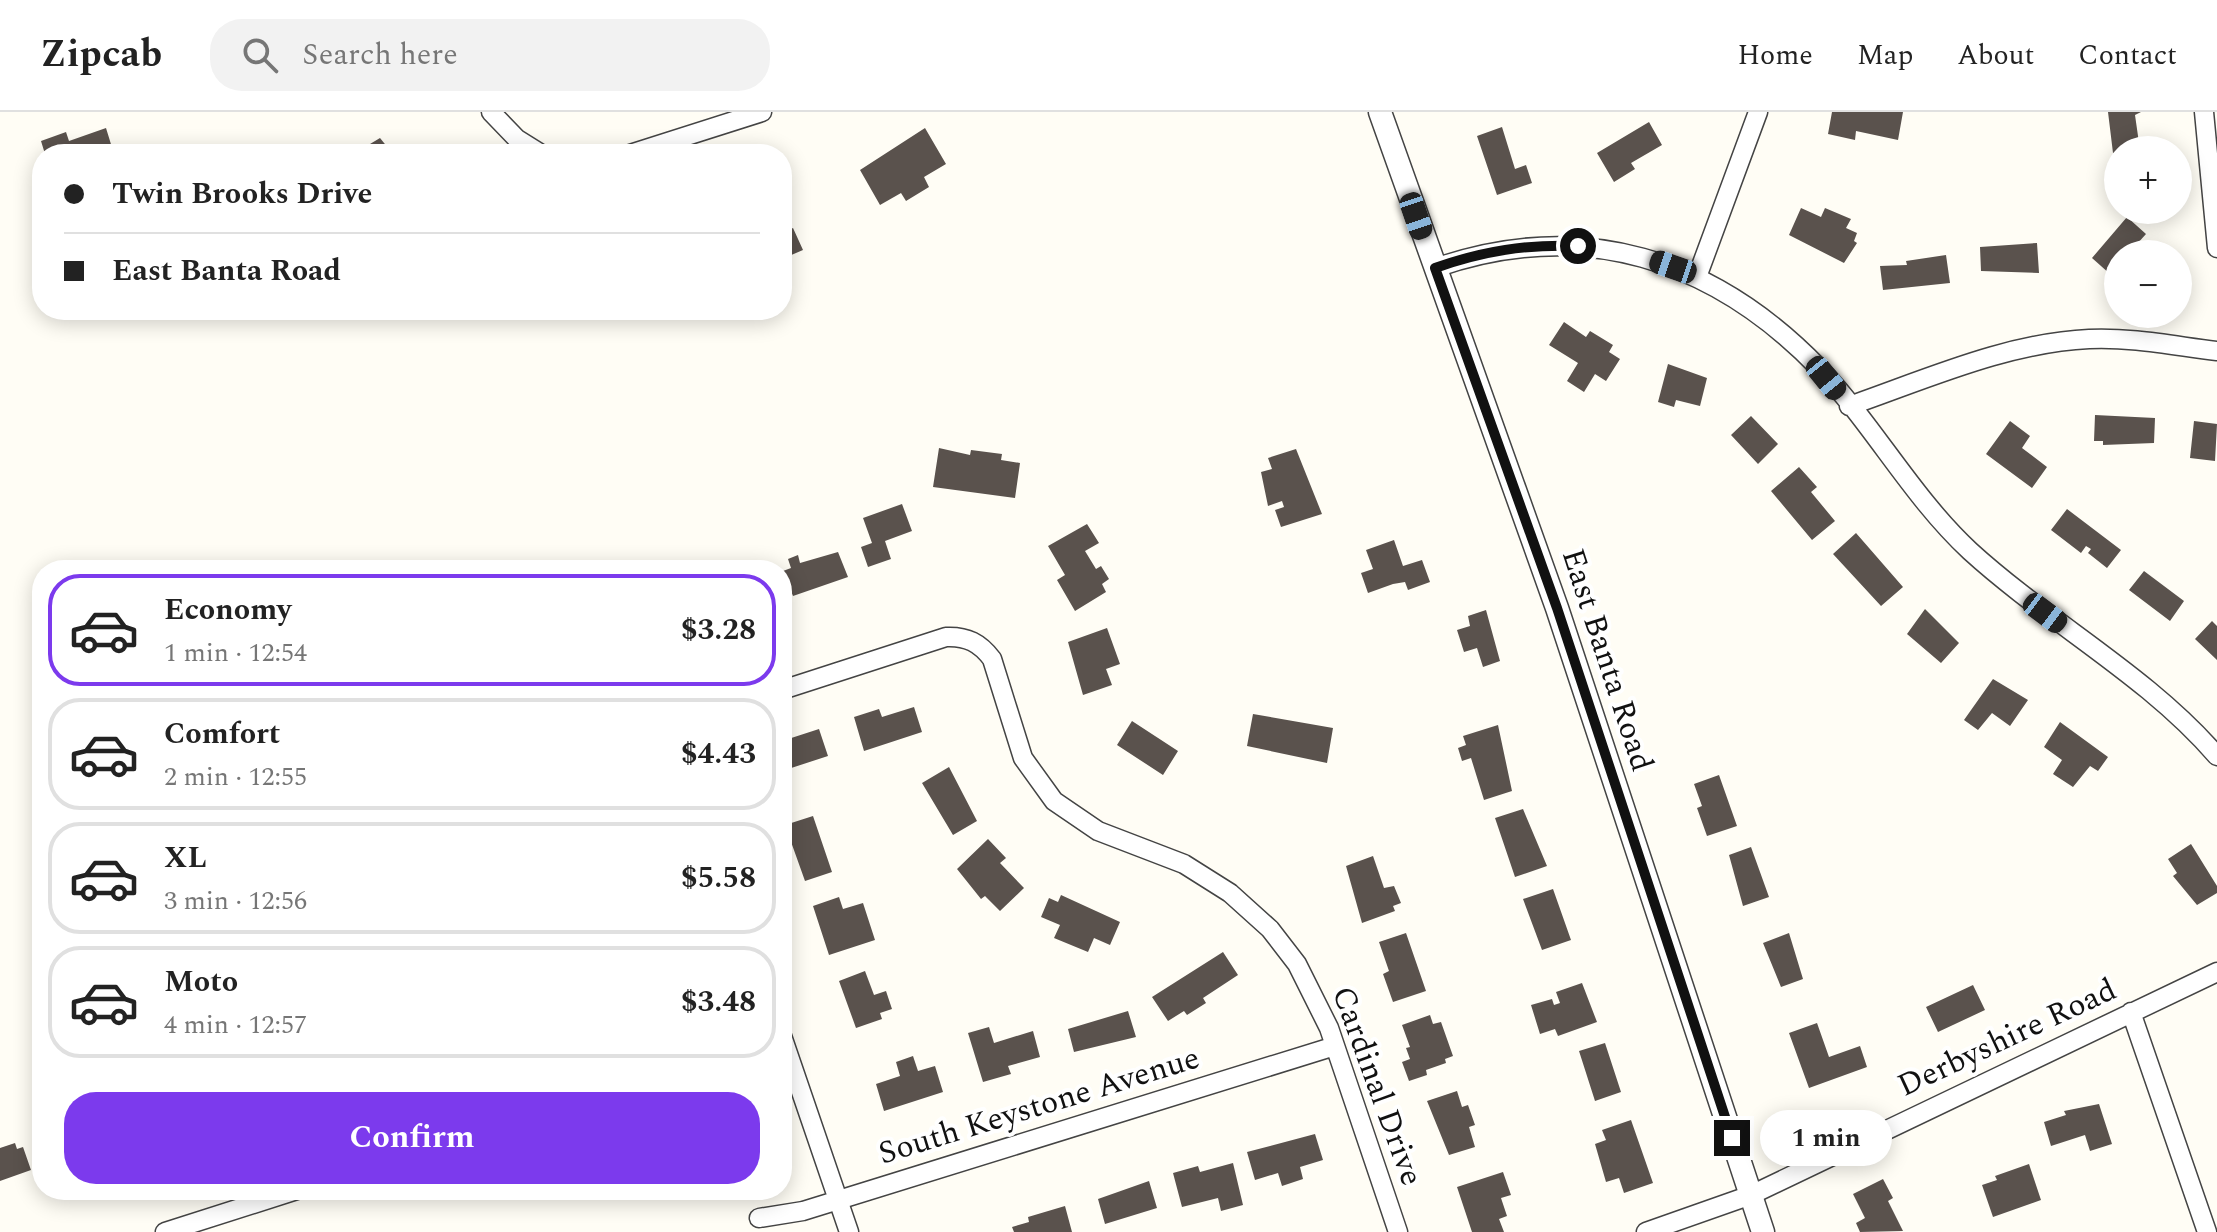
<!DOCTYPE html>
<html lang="en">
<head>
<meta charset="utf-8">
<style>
	:root { --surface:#fff; --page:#f2f2f2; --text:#222; --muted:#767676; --line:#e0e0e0; --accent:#7c3aed }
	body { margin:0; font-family:Spectral,serif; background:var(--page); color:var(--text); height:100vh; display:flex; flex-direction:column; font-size:30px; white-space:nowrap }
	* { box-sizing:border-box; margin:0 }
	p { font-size:26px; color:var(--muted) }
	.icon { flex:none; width:44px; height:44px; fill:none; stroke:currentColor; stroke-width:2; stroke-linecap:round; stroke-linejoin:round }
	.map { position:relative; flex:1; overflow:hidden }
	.side { position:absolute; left:32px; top:448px; width:760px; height:640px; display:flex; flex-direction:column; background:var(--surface); border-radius:32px; box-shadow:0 4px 20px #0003 }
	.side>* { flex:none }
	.top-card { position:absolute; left:32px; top:32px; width:760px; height:176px; border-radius:32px; box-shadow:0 4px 20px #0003; display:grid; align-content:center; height:176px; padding:0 32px; background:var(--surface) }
	.controls { position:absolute; left:2104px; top:24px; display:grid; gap:16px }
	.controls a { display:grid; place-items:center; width:88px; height:88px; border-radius:50%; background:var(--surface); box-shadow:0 4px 20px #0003; font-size:40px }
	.end { position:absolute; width:36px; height:36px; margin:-18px; border:10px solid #111; background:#fff; box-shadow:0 0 0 4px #fff }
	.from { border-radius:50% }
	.bubble { position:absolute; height:56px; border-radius:28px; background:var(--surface); box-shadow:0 4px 20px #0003; font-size:26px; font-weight:700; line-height:56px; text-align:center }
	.car { position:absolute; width:24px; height:48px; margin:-24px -12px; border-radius:10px; box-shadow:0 0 6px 2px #0007; background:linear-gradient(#222 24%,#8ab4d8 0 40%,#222 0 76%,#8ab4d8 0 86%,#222 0) }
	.top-card b { display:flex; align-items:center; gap:28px; height:76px; font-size:30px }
	.top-card b+b { border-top:2px solid var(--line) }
	.top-card i { width:20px; height:20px; background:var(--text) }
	ul { padding:14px 0 0; list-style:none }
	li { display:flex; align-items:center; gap:24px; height:112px; margin:0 16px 12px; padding:0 16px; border:4px solid var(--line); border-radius:32px }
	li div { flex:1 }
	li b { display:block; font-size:30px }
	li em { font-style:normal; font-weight:700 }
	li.on { border-color:var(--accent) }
	li>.icon { width:72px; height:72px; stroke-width:1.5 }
	.action { display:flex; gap:16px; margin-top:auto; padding:16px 32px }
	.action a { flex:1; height:92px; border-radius:32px; background:var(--accent); color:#fff; font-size:32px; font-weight:700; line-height:92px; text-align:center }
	header { display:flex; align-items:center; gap:48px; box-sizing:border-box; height:112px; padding:0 40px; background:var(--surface); border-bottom:2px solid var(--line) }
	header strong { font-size:38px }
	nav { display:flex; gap:44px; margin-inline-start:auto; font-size:28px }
	.search { width:560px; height:72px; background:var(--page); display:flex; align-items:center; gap:20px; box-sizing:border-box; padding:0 28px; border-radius:32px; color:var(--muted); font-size:30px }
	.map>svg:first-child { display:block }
	.building { fill:#5a524d }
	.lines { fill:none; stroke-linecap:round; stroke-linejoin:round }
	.minor-casing { stroke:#444; stroke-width:21 }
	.tertiary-casing { stroke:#444; stroke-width:25 }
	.minor { stroke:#fff; stroke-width:18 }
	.tertiary { stroke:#fff; stroke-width:22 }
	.route { stroke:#111; stroke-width:10 }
	.labels { text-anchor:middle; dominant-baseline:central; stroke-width:8; stroke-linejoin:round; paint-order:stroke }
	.street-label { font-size:32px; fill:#111; stroke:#fff }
</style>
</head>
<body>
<header>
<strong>Zipcab</strong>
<div class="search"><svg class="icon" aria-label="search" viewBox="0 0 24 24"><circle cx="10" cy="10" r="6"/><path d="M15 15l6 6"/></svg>Search here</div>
<nav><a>Home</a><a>Map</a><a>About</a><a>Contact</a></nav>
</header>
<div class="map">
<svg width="2217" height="1120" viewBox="0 0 2217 1120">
	<rect width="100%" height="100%" fill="#fffdf5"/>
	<path class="building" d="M 1832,0 L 1903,0 L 1898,28 L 1856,19 L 1855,28 L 1828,22 Z
		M 2108,0 L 2141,0 L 2135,3 L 2140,38 L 2113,41 Z
		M 1649,10 L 1662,33 L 1631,51 L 1635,57 L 1614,70 L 1597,41 Z
		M 1502,15 L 1515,57 L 1526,53 L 1532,71 L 1497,83 L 1477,24 Z
		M 106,16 L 114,42 L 45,42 L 41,29 L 66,20 L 69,29 Z
		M 925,16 L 946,52 L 924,65 L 929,75 L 906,89 L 901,81 L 880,93 L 860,58 Z
		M 380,26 L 393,42 L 362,42 L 360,38 Z
		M 1801,96 L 1821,105 L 1825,96 L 1851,107 L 1846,116 L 1857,121 L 1854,129 L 1857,131 L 1844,151 L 1789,123 Z
		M 2127,105 L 2146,122 L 2128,142 L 2118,142 L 2118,154 L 2110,162 L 2092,146 Z
		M 793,116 L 803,138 L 782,147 L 782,121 Z
		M 2037,131 L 2039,161 L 1981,159 L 1980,135 Z
		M 1946,143 L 1950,171 L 1883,178 L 1880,154 L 1907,153 L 1906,149 Z
		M 1564,210 L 1586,225 L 1590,219 L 1613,233 L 1609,240 L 1620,247 L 1606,269 L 1595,262 L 1584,280 L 1567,269 L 1578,251 L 1549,233 Z
		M 1668,252 L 1707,266 L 1700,294 L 1676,288 L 1674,295 L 1658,290 Z
		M 2095,303 L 2155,306 L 2154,331 L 2103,333 L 2103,329 L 2094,329 Z
		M 1751,304 L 1778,332 L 1758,352 L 1731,323 Z
		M 2010,309 L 2030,324 L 2022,336 L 2047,355 L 2032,376 L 1986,342 Z
		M 2194,309 L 2217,312 L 2215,349 L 2190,346 Z
		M 939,336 L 970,343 L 971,338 L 1002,342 L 1001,348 L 1020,351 L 1015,386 L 933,375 Z
		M 1296,337 L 1322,402 L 1281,415 L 1275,398 L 1284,395 L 1282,389 L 1268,394 L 1261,360 L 1272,357 L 1268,346 Z
		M 1799,355 L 1817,375 L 1811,380 L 1835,409 L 1812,428 L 1771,379 Z
		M 902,392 L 912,419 L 885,429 L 891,447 L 868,455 L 861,435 L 872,431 L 863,406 Z
		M 2067,397 L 2121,438 L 2107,456 L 2088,441 L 2091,437 L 2086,434 L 2081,441 L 2051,418 Z
		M 1087,412 L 1099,431 L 1085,439 L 1096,457 L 1101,454 L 1109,467 L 1102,472 L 1106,480 L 1075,499 L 1057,468 L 1065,463 L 1048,434 Z
		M 1856,421 L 1903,475 L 1881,494 L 1833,442 Z
		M 1394,428 L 1403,454 L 1422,448 L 1430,470 L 1408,478 L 1405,470 L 1393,472 L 1368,481 L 1361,461 L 1373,457 L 1366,438 Z
		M 838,440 L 848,465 L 793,484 L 783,459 L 791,456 L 788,447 L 798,443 L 800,451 Z
		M 2144,459 L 2184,489 L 2170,509 L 2129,478 Z
		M 1925,497 L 1959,531 L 1941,551 L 1907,522 Z
		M 1486,498 L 1500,549 L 1483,555 L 1477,536 L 1464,540 L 1457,518 L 1470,514 L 1468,504 Z
		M 2212,509 L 2217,514 L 2217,548 L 2195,527 Z
		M 1107,516 L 1120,552 L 1106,557 L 1112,573 L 1083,583 L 1068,530 Z
		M 1993,567 L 2028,588 L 2010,614 L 1992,601 L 1978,618 L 1964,608 Z
		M 914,595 L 922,620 L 864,639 L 854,605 L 879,597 L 882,605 Z
		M 1253,602 L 1333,616 L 1327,651 L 1247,634 Z
		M 1132,609 L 1178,639 L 1163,663 L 1117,633 Z
		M 2060,610 L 2108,645 L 2098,659 L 2090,654 L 2073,675 L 2053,662 L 2062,648 L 2044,635 Z
		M 1498,613 L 1512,679 L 1484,688 L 1471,646 L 1462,649 L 1458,636 L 1466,633 L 1463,624 Z
		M 819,617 L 828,644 L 782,659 L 782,629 Z
		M 949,655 L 977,709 L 953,723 L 922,671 Z
		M 1719,663 L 1737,714 L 1707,724 L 1697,696 L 1702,694 L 1694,672 Z
		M 1523,697 L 1547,754 L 1515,765 L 1495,706 Z
		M 813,704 L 832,760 L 805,769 L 785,713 Z
		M 988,727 L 1006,746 L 1000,751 L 1024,776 L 1000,799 L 985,784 L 981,787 L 957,757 Z
		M 2191,732 L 2217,774 L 2217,781 L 2197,793 L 2173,764 L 2177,761 L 2168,747 Z
		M 1751,735 L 1769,785 L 1743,794 L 1729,743 Z
		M 1373,744 L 1384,776 L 1394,774 L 1401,791 L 1393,794 L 1395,799 L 1362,811 L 1346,754 Z
		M 1553,777 L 1571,828 L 1542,838 L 1523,787 Z
		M 1061,783 L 1120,810 L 1110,833 L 1094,826 L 1088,840 L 1054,826 L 1060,813 L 1041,805 L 1049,786 L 1058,790 Z
		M 839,785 L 843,797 L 863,791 L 875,828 L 829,843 L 813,794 Z
		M 1406,821 L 1426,879 L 1393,890 L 1383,862 L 1389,859 L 1379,830 Z
		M 1789,821 L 1803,867 L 1781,875 L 1763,831 Z
		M 1223,840 L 1238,863 L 1203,886 L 1206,891 L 1187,903 L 1184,899 L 1168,909 L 1152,885 Z
		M 865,859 L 874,883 L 886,879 L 892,897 L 880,901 L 882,907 L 856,916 L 839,869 Z
		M 1582,871 L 1597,910 L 1558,924 L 1555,917 L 1540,922 L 1531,893 L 1552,887 L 1554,893 L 1560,891 L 1556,880 Z
		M 1973,873 L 1985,898 L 1938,920 L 1926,895 Z
		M 1128,899 L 1136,925 L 1074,940 L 1068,917 Z
		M 1430,903 L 1433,912 L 1441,910 L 1453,944 L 1445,947 L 1446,951 L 1426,958 L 1427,963 L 1409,969 L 1402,950 L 1410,947 L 1406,936 L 1410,935 L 1402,913 Z
		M 1817,911 L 1829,945 L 1860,934 L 1867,955 L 1809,976 L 1789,921 Z
		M 989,915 L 994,931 L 1033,919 L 1040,945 L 1008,954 L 1011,962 L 983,970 L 968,921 Z
		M 1605,931 L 1621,980 L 1595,989 L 1579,939 Z
		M 913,944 L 918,959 L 935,954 L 943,980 L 884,999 L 876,972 L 900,964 L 896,950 Z
		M 1457,979 L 1462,995 L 1468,993 L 1475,1013 L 1469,1015 L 1475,1035 L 1449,1043 L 1427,989 Z
		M 2099,992 L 2112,1032 L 2090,1039 L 2085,1023 L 2051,1034 L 2044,1010 L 2066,1003 L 2064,999 Z
		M 1631,1008 L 1653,1071 L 1624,1081 L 1619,1066 L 1606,1070 L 1595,1032 L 1606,1028 L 1602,1018 Z
		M 1315,1022 L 1323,1048 L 1300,1055 L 1303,1067 L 1282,1074 L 1278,1061 L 1255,1068 L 1247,1040 Z
		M 15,1031 L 17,1037 L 23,1035 L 31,1058 L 0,1069 L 0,1036 Z
		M 1233,1051 L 1243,1093 L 1221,1099 L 1218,1086 L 1182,1095 L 1173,1061 L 1198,1054 L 1200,1060 Z
		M 2029,1052 L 2041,1088 L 1993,1105 L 1982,1073 L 1997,1068 L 1995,1064 Z
		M 1503,1060 L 1511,1083 L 1501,1086 L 1507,1104 L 1499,1107 L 1504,1120 L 1472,1120 L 1457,1075 Z
		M 1883,1067 L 1893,1086 L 1888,1089 L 1903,1119 L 1860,1120 L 1856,1111 L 1865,1106 L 1853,1082 Z
		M 1149,1069 L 1157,1096 L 1105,1112 L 1098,1087 Z
		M 1065,1094 L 1072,1120 L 1014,1120 L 1012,1115 L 1029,1110 L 1028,1105 Z"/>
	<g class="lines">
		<g class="minor-casing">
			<path id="minor" d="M 491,0 L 517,27 L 541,42
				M 2204,0 L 2217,136
				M 630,42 L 762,0
				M 1435,156 C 1582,105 1713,146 1820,257 C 1874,314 1912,385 1970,439 C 2049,511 2147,563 2217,644
				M 1697,165 L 1758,0
				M 1849,294 C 1927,267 2006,231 2089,227 C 2132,225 2175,234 2217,239
				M 782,578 L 946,525 C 967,524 980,531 992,547 L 1023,646 L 1054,689 L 1098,719 L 1184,752 L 1230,781 L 1270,817 L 1297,852 L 1329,916 L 1398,1120
				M 2131,900 L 2207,1120
				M 782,924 L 849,1120
				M 759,1106 L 803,1099 L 1335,934
				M 165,1120 L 297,1078
				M 1646,1120 L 1751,1083 L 2217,860"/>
		</g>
		<g class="tertiary-casing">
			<path id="tertiary" d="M 1380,0 L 1557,496 L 1763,1120"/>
		</g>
		<use href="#minor" class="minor"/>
		<use href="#tertiary" class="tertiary"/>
	</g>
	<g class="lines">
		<path class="route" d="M 1578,134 C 1527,132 1483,139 1435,156 L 1557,496 L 1732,1026"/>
	</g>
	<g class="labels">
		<g class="street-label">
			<text transform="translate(1607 548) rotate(72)">East Banta Road</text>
			<text transform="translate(2007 926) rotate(-25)">Derbyshire Road</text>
			<text transform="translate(1377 974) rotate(70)">Cardinal Drive</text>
			<text transform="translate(1039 994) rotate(-17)">South Keystone Avenue</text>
		</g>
	</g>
</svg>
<div class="controls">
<a>+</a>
<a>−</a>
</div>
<i class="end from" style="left:1578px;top:134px"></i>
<i class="end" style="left:1732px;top:1026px"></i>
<div class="bubble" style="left:1760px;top:998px;width:132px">1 min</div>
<i class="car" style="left:1416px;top:104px;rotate:161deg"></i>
<i class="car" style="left:1673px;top:155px;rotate:289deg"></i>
<i class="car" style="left:1826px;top:266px;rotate:141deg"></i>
<i class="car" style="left:2045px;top:501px;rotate:127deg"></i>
<div class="top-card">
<b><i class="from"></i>Twin Brooks Drive</b>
<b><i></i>East Banta Road</b>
</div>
<section class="side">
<ul>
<li class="on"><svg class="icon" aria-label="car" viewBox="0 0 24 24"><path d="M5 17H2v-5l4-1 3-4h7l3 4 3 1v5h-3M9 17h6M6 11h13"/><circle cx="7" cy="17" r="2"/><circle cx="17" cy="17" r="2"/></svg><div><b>Economy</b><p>1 min · 12:54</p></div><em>$3.28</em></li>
<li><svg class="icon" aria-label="car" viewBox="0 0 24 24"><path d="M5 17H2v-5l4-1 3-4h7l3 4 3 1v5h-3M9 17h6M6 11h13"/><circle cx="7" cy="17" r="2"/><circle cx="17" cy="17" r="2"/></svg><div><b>Comfort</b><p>2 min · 12:55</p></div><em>$4.43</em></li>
<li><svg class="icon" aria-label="car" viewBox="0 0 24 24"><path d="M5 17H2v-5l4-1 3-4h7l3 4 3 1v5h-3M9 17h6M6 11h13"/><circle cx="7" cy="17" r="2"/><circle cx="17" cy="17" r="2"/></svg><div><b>XL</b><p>3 min · 12:56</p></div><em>$5.58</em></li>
<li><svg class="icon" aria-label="car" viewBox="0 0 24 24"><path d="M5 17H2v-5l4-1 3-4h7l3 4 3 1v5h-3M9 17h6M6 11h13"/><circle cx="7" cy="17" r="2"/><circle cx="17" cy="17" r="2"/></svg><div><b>Moto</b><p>4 min · 12:57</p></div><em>$3.48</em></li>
</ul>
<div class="action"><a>Confirm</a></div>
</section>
</div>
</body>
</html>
